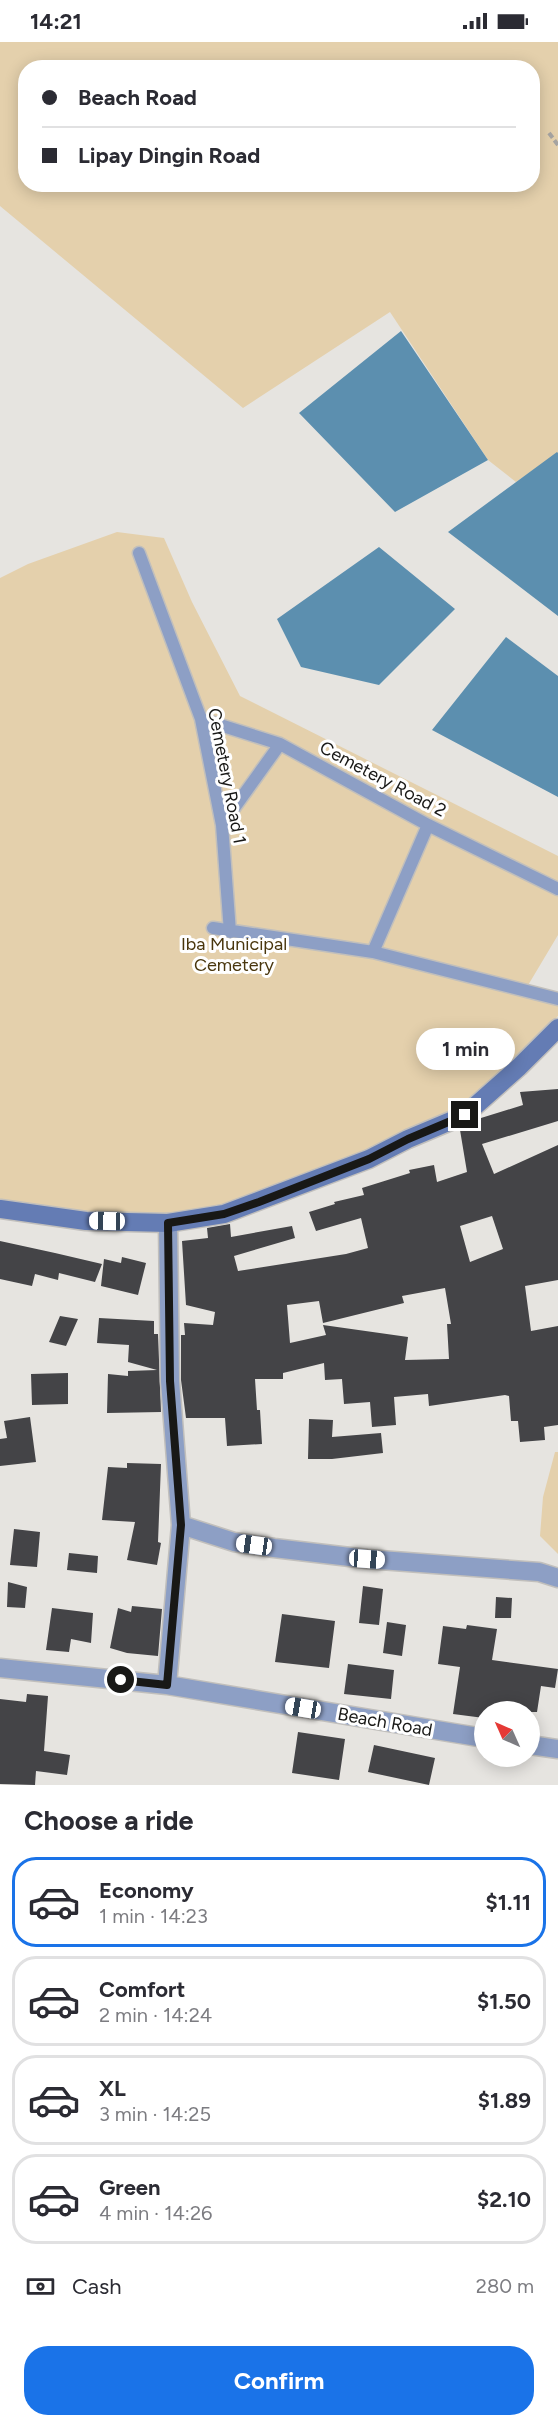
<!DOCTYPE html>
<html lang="en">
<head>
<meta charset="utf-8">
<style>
	:root { --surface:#fff; --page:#f2f2f3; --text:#2b2b33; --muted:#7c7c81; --line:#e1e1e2; --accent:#1a73e8 }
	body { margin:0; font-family:Figtree,sans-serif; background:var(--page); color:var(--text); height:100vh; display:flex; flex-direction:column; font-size:22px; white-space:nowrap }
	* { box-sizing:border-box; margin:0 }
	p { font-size:20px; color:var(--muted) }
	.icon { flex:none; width:33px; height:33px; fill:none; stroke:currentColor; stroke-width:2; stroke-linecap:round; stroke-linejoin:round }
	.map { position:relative; height:1743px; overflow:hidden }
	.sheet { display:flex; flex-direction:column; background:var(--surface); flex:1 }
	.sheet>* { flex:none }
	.guide { position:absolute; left:18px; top:18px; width:522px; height:132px; border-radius:24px; box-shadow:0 3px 15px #0003; display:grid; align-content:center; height:132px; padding:0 24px; background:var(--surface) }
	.needle { width:39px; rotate:315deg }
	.tools { position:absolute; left:474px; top:1659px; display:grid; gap:12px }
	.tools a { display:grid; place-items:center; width:66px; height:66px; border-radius:50%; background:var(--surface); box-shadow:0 3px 15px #0003; font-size:30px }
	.end { position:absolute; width:27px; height:27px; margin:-14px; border:8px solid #181816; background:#fff; box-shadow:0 0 0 3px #fff }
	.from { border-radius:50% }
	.bubble { position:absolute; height:42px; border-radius:21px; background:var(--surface); box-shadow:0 3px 15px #0003; font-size:20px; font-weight:700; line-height:42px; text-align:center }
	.car { position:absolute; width:18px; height:36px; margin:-18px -9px; border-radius:8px; box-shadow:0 0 4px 2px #0007; background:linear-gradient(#fff 24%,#345 0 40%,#fff 0 76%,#345 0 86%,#fff 0) }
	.guide b { display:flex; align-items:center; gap:21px; height:57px; font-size:22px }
	.guide b+b { border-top:2px solid var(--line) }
	.guide i { width:15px; height:15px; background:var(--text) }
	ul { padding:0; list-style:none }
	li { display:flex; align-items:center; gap:18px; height:90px; margin:0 12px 9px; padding:0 12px; border:3px solid var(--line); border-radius:24px }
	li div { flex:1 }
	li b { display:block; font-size:22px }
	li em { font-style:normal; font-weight:700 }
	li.selected { border-color:var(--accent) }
	li>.icon { width:54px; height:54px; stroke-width:1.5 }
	h2 { padding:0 24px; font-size:27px; line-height:72px }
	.pay { display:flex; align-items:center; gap:15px; height:66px; padding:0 24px; font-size:22px }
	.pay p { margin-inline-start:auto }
	.button { display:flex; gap:12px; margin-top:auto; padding:12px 24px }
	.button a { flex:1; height:69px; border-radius:24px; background:var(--accent); color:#fff; font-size:24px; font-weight:700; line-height:69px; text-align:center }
	.status { display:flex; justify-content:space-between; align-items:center; height:42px; padding:0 30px; background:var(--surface); direction:ltr }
	.status svg { height:16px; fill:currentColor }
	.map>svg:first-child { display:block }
	.green { fill:#e4d0ac; fill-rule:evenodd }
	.water { fill:#5c8faf }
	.building { fill:#444447; fill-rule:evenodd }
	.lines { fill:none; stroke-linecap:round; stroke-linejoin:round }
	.lane-casing { stroke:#c1bfbc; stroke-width:15 }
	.street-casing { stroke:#c1bfbc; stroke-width:21 }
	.secondary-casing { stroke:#c1bfbc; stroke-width:21 }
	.path { stroke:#a6a4a1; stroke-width:4; stroke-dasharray:6 3; stroke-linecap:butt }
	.lane { stroke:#8d9fc5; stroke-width:12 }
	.street { stroke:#8d9fc5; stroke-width:18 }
	.secondary { stroke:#647cb4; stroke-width:18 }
	.route { stroke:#181816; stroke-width:8 }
	.labels { text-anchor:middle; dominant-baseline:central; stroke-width:6; stroke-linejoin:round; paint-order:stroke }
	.street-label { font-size:18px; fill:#181816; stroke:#fff }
	.park-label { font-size:18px; fill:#49360d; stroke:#fff }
</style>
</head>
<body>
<div class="status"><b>14:21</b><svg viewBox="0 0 49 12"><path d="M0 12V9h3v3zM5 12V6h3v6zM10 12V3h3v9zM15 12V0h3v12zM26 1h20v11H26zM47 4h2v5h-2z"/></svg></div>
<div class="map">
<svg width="558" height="1743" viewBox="0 0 558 1743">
	<rect width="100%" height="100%" fill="#e6e4e0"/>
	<path class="green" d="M 0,0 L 558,0 L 558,411 L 516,440 L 488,418 L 390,270 L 243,366 L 0,164 ZM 26,26 L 532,26 L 532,142 L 26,142 Z
		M 117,490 L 164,496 L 192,560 L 240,654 L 558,814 L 558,893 L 524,950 L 558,959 L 558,974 L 510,1023 L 456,1071 L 363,1113 L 255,1156 L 192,1172 L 85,1174 L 0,1157 L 0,536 L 28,522 Z
		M 555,1410 L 558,1410 L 558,1512 L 540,1494 L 543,1455 Z"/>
	<path class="water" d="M 401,289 L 488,418 L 395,470 L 299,371 Z
		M 557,410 L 558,411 L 558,574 L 448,490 Z
		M 379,505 L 455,567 L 379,643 L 301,625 L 277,577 Z
		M 506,595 L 558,634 L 558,755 L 432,688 Z"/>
	<path class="building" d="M 558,1047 L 558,1079 L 482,1102 L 494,1132 L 558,1103 L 558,1238 L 525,1244 L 531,1289 L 558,1284 L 558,1383 L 544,1385 L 545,1398 L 520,1400 L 518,1379 L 511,1379 L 509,1354 L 505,1353 L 429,1364 L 428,1352 L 394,1355 L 396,1383 L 372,1385 L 370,1360 L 344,1362 L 342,1337 L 325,1338 L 324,1321 L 283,1331 L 283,1337 L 255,1337 L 257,1368 L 260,1368 L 262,1402 L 227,1404 L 225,1376 L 186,1376 L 181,1338 L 181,1293 L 185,1293 L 184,1281 L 213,1283 L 215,1270 L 186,1263 L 182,1199 L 208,1196 L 207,1186 L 230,1182 L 231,1195 L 292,1184 L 295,1196 L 234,1214 L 238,1229 L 346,1212 L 368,1206 L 361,1176 L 316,1189 L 309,1170 L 335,1162 L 334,1160 L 364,1153 L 362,1146 L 410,1131 L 409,1128 L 434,1123 L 437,1140 L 467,1130 L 460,1088 L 481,1076 L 523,1063 L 520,1050 ZM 492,1174 L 503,1207 L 470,1220 L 460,1184 ZM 445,1246 L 451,1282 L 447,1282 L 449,1317 L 405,1318 L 408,1295 L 323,1283 L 326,1293 L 290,1301 L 287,1263 L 319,1259 L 323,1281 L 404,1261 L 402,1254 Z
		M 0,1199 L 55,1211 L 102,1222 L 95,1240 L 59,1231 L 58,1238 L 35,1232 L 32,1244 L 0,1237 Z
		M 122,1215 L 146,1221 L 138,1253 L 101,1244 L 104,1217 L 121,1221 Z
		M 60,1274 L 78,1277 L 66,1304 L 49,1300 Z
		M 99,1276 L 154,1279 L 154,1292 L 158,1292 L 161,1370 L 107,1371 L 108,1332 L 128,1334 L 128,1329 L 157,1328 L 128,1320 L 129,1303 L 97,1301 Z
		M 68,1331 L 68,1362 L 32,1363 L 31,1332 Z
		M 30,1375 L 36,1420 L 0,1424 L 0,1397 L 7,1396 L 4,1379 Z
		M 309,1377 L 333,1378 L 332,1395 L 381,1391 L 383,1411 L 332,1417 L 308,1417 Z
		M 127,1421 L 161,1422 L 158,1500 L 161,1501 L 157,1523 L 127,1518 L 135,1480 L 102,1478 L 108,1425 L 127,1426 Z
		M 14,1487 L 40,1490 L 37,1525 L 10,1523 Z
		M 69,1511 L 98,1514 L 97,1531 L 67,1528 Z
		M 8,1540 L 27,1545 L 25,1566 L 7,1565 Z
		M 363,1544 L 383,1547 L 379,1583 L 359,1581 Z
		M 496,1555 L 512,1556 L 511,1576 L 495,1576 Z
		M 132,1564 L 162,1567 L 158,1614 L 127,1611 L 110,1606 L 118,1566 L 131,1570 Z
		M 52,1566 L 93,1571 L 91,1601 L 71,1597 L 69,1610 L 46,1608 Z
		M 282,1572 L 335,1579 L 329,1626 L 275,1620 Z
		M 387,1580 L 406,1583 L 402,1614 L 383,1611 Z
		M 467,1583 L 497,1587 L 492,1618 L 558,1627 L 555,1646 L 541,1644 L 537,1670 L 484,1670 L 484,1676 L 453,1672 L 460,1625 L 438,1622 L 443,1584 L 466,1587 Z
		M 348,1622 L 394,1628 L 391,1657 L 344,1652 Z
		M 27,1652 L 48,1654 L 44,1709 L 70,1713 L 67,1733 L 36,1729 L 35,1743 L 0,1742 L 0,1657 L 26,1660 Z
		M 298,1690 L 345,1697 L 339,1738 L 292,1731 Z
		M 374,1703 L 435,1716 L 429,1743 L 368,1730 Z"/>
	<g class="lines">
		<g class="lane-casing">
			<path id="lane" d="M 139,511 L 201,677 L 222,783 L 230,890
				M 201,677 L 280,702
				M 222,783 L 280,702 L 428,783 L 558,847
				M 213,886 L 373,910 L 558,957
				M 373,910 L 428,783"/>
		</g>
		<g class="street-casing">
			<path id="street" d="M 181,1483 L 234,1500 L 274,1506 L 367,1517 L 539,1530 L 558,1536
				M 0,1626 L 167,1643 L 484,1696
				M 167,1643 L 181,1483 L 170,1339 L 168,1181
				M 530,1703 L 558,1707"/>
		</g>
		<g class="secondary-casing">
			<path id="secondary" d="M 0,1167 L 86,1179 L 168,1181 L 224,1172 L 369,1117 L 408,1097 L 465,1073 L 519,1025 L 558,986"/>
		</g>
		<path class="path" d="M 549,91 L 558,103"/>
		<use href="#lane" class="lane"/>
		<use href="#street" class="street"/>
		<use href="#secondary" class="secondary"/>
	</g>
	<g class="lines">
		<path class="route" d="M 121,1638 L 167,1643 L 181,1483 L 170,1339 L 168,1181 L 224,1172 L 259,1160 L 369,1117 L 408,1097 L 465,1073"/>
	</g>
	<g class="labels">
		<g class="street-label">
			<text transform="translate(227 734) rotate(79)">Cemetery Road 1</text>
			<text transform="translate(383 737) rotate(28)">Cemetery Road 2</text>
			<text transform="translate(385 1680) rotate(10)">Beach Road</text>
		</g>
		<g class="park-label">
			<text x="234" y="902">Iba Municipal<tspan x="234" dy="21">Cemetery</tspan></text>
		</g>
	</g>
</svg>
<div class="tools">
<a><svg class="needle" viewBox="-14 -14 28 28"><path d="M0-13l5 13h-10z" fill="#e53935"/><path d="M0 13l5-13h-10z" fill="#7c7c81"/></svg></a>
</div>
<i class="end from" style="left:121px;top:1638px"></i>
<i class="end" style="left:465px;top:1073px"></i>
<div class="bubble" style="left:416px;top:986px;width:99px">1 min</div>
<i class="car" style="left:107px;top:1179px;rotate:271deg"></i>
<i class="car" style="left:254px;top:1503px;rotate:278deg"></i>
<i class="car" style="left:367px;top:1517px;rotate:94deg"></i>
<i class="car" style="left:303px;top:1666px;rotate:279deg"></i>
<div class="guide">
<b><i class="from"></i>Beach Road</b>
<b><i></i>Lipay Dingin Road</b>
</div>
</div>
<section class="sheet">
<h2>Choose a ride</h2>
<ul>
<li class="selected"><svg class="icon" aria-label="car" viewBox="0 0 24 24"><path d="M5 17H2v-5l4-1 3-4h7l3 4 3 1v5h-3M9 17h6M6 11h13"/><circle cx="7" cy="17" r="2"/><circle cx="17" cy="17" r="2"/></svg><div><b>Economy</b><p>1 min · 14:23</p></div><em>$1.11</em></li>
<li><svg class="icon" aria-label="car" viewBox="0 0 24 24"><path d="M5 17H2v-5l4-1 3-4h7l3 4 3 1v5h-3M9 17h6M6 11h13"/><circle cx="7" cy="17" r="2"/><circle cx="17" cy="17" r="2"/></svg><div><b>Comfort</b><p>2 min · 14:24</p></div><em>$1.50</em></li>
<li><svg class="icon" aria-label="car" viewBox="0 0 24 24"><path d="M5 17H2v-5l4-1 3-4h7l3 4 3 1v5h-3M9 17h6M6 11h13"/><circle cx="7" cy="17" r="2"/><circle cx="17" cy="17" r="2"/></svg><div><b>XL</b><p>3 min · 14:25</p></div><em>$1.89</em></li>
<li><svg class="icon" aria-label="car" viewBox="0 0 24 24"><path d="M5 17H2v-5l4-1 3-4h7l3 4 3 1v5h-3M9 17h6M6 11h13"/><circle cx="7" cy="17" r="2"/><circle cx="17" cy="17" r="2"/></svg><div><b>Green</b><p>4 min · 14:26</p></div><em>$2.10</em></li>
</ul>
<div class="pay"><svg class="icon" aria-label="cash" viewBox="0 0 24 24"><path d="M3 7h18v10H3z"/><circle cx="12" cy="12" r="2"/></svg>Cash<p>280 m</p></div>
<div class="button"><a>Confirm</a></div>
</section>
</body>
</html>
